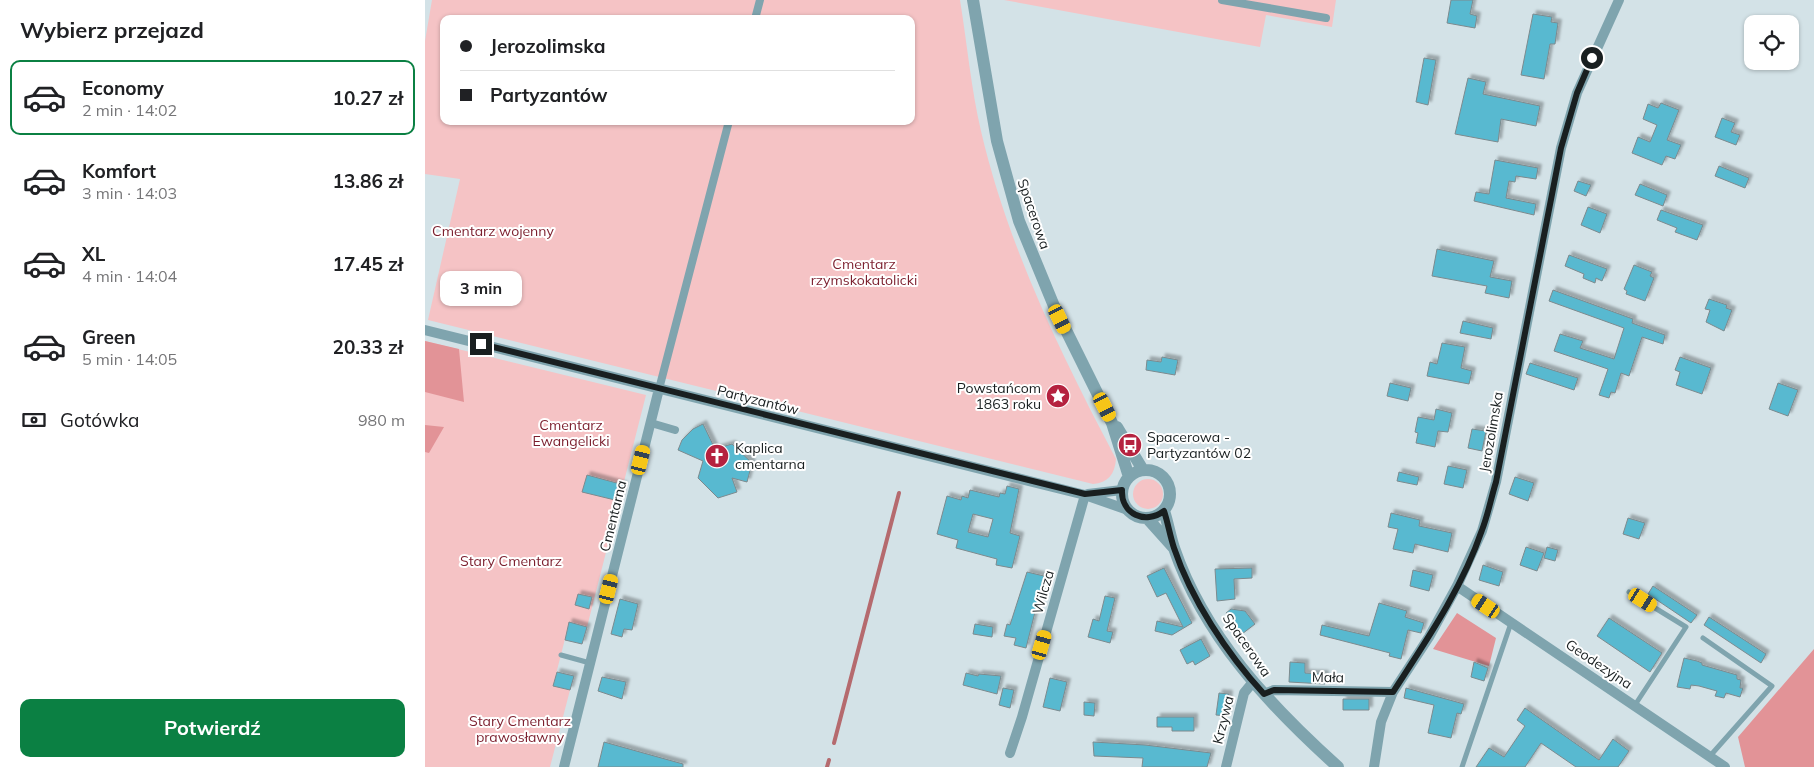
<!DOCTYPE html>
<html lang="pl">
<head>
<meta charset="utf-8">
<style>
	:root { --surface:#fff; --page:#f2f2f2; --text:#202124; --muted:#757577; --line:#e0e0e0; --accent:#0b8043 }
	body { margin:0; font-family:Mulish,sans-serif; background:var(--page); color:var(--text); height:100vh; display:flex; flex-direction:column; font-size:19px; white-space:nowrap }
	* { box-sizing:border-box; margin:0 }
	p { font-size:16px; color:var(--muted) }
	.icon { flex:none; width:28px; height:28px; fill:none; stroke:currentColor; stroke-width:2; stroke-linecap:round; stroke-linejoin:round }
	.map { position:relative; flex:1; overflow:hidden }
	.sheet { display:flex; flex-direction:column; background:var(--surface); width:425px }
	.sheet>* { flex:none }
	.top-card { position:absolute; left:15px; top:15px; width:475px; height:110px; border-radius:10px; box-shadow:0 1px 4px #0004; display:grid; align-content:center; height:110px; padding:0 20px; background:var(--surface) }
	.tools { position:absolute; left:1319px; top:15px; display:grid; gap:10px }
	.tools a { display:grid; place-items:center; width:55px; height:55px; border-radius:10px; background:var(--surface); box-shadow:0 1px 4px #0004; font-size:25px }
	.end { position:absolute; width:22px; height:22px; margin:-11px; border:6px solid #191f20; background:#fff; box-shadow:0 0 0 2px #fff }
	.from { border-radius:50% }
	.bubble { position:absolute; height:35px; border-radius:10px; background:var(--surface); box-shadow:0 1px 4px #0004; font-size:16px; font-weight:700; line-height:35px; text-align:center }
	.car { position:absolute; width:15px; height:30px; margin:-15px -8px; border-radius:6px; box-shadow:0 0 4px 1px #0007; background:linear-gradient(#f5c518 24%,#345 0 40%,#f5c518 0 76%,#345 0 86%,#f5c518 0) }
	.top-card b { display:flex; align-items:center; gap:18px; height:48px; font-size:19px }
	.top-card b+b { border-top:1px solid var(--line) }
	.top-card i { width:12px; height:12px; background:var(--text) }
	ul { padding:0; list-style:none }
	li { display:flex; align-items:center; gap:15px; height:75px; margin:0 10px 8px; padding:0 10px; border:2px solid transparent; border-radius:10px }
	li div { flex:1 }
	li b { display:block; font-size:19px }
	li em { font-style:normal; font-weight:700 }
	li.on { border-color:var(--accent) }
	li>.icon { width:45px; height:45px; stroke-width:1.5 }
	h2 { padding:0 20px; font-size:22px; line-height:60px }
	.pay { display:flex; align-items:center; gap:12px; height:55px; padding:0 20px; font-size:19px }
	.pay p { margin-inline-start:auto }
	.button { display:flex; gap:10px; margin-top:auto; padding:10px 20px }
	.button a { flex:1; height:58px; border-radius:10px; background:var(--accent); color:#fff; font-size:20px; font-weight:700; line-height:58px; text-align:center }
	main { display:flex; flex:1; min-height:0 }
	.map>svg:first-child { display:block }
	.green { fill:#f5c3c5; fill-rule:evenodd }
	.forest { fill:#e29397 }
	.lines { fill:none; stroke-linecap:round; stroke-linejoin:round }
	.stream { stroke:#b56a6e; stroke-width:4 }
	.building { fill:#59b9d0; stroke:#7c8a8e; fill-rule:evenodd; filter:url(#shadow) }
	.service { stroke:#7fa4ae; stroke-width:5 }
	.pedestrian { stroke:#7fa4ae; stroke-width:8 }
	.minor { stroke:#7fa4ae; stroke-width:10 }
	.tertiary { stroke:#7fa4ae; stroke-width:12 }
	.route { stroke:#191f20; stroke-width:6 }
	.labels { text-anchor:middle; dominant-baseline:central; stroke-width:4; stroke-linejoin:round; paint-order:stroke }
	.street-label { font-size:14px; fill:#191f20; stroke:#fff }
	.park-label { font-size:14px; fill:#7b1e2d; stroke:#fff }
	.poi-label { font-size:14px; fill:#191f20; stroke:#fff; text-anchor:start }
</style>
</head>
<body>
<main>
<section class="sheet">
<h2>Wybierz przejazd</h2>
<ul>
<li class="on"><svg class="icon" aria-label="car" viewBox="0 0 24 24"><path d="M5 17H2v-5l4-1 3-4h7l3 4 3 1v5h-3M9 17h6M6 11h13"/><circle cx="7" cy="17" r="2"/><circle cx="17" cy="17" r="2"/></svg><div><b>Economy</b><p>2 min · 14:02</p></div><em>10.27 zł</em></li>
<li><svg class="icon" aria-label="car" viewBox="0 0 24 24"><path d="M5 17H2v-5l4-1 3-4h7l3 4 3 1v5h-3M9 17h6M6 11h13"/><circle cx="7" cy="17" r="2"/><circle cx="17" cy="17" r="2"/></svg><div><b>Komfort</b><p>3 min · 14:03</p></div><em>13.86 zł</em></li>
<li><svg class="icon" aria-label="car" viewBox="0 0 24 24"><path d="M5 17H2v-5l4-1 3-4h7l3 4 3 1v5h-3M9 17h6M6 11h13"/><circle cx="7" cy="17" r="2"/><circle cx="17" cy="17" r="2"/></svg><div><b>XL</b><p>4 min · 14:04</p></div><em>17.45 zł</em></li>
<li><svg class="icon" aria-label="car" viewBox="0 0 24 24"><path d="M5 17H2v-5l4-1 3-4h7l3 4 3 1v5h-3M9 17h6M6 11h13"/><circle cx="7" cy="17" r="2"/><circle cx="17" cy="17" r="2"/></svg><div><b>Green</b><p>5 min · 14:05</p></div><em>20.33 zł</em></li>
</ul>
<div class="pay"><svg class="icon" aria-label="cash" viewBox="0 0 24 24"><path d="M3 7h18v10H3z"/><circle cx="12" cy="12" r="2"/></svg>Gotówka<p>980 m</p></div>
<div class="button"><a>Potwierdź</a></div>
</section>
<div class="map">
<svg width="1389" height="767" viewBox="0 0 1389 767">
	<defs>
		<filter id="shadow"><feDropShadow dx="3.5" dy="-3.5" stdDeviation="1" flood-color="#0004"/></filter>
	</defs>
	<rect width="100%" height="100%" fill="#d3e2e7"/>
	<path class="green" d="M 7,0 L 535,0 C 542,43 546,88 556,131 C 583,247 636,354 691,459 C 690,474 683,483 668,484 L 3,320 L 35,179 L 0,174 L 0,41 ZM 19,19 L 486,19 L 486,121 L 19,121 Z
		M 579,0 L 911,0 L 907,27 L 841,15 L 835,47 Z
		M 0,341 L 221,395 L 162,627 L 144,623 L 128,686 L 145,690 L 125,767 L 0,767 Z
		M708 494a15 15 0 1 1 30 0a15 15 0 1 1-30 0Z"/>
	<path class="forest" d="M 0,341 L 34,349 L 39,402 L 0,392 Z
		M 0,425 L 19,427 L 4,453 L 0,452 Z
		M 1032,613 L 1071,638 L 1064,666 L 1008,649 Z
		M 1389,649 L 1389,767 L 1320,767 L 1313,737 Z"/>
	<g class="lines">
		<path class="stream" d="M 409,743 L 474,493
			M 402,767 L 404,760"/>
	</g>
	<path class="building" d="M 1026,0 L 1048,0 L 1045,14 L 1052,16 L 1050,28 L 1022,23 Z
		M 1108,14 L 1127,17 L 1126,22 L 1133,23 L 1130,44 L 1125,44 L 1119,79 L 1096,75 Z
		M 999,58 L 1011,60 L 1003,105 L 991,102 Z
		M 1043,78 L 1061,82 L 1058,94 L 1115,106 L 1111,126 L 1076,119 L 1073,142 L 1030,134 Z
		M 1236,103 L 1254,110 L 1242,140 L 1256,145 L 1250,159 L 1241,156 L 1237,165 L 1207,153 L 1213,137 L 1225,142 L 1232,125 L 1218,119 L 1223,104 L 1233,108 Z
		M 1297,118 L 1310,123 L 1306,132 L 1315,135 L 1311,145 L 1290,137 Z
		M 1070,160 L 1113,168 L 1111,179 L 1091,176 L 1090,182 L 1084,181 L 1081,198 L 1111,204 L 1109,215 L 1049,201 L 1051,192 L 1064,194 Z
		M 1294,166 L 1324,178 L 1320,188 L 1290,176 Z
		M 1153,181 L 1166,185 L 1161,196 L 1149,191 Z
		M 1215,184 L 1242,195 L 1238,206 L 1210,195 Z
		M 1163,207 L 1182,214 L 1175,233 L 1156,225 Z
		M 1236,210 L 1278,225 L 1272,240 L 1250,232 L 1252,228 L 1232,220 Z
		M 1012,249 L 1069,261 L 1065,277 L 1087,281 L 1084,298 L 1060,293 L 1062,286 L 1007,276 Z
		M 1144,255 L 1182,269 L 1177,281 L 1171,278 L 1170,283 L 1158,278 L 1159,274 L 1140,266 Z
		M 1209,265 L 1227,272 L 1225,276 L 1229,278 L 1220,301 L 1201,294 L 1202,291 L 1199,289 Z
		M 1128,290 L 1208,319 L 1207,323 L 1240,335 L 1238,344 L 1217,337 L 1204,376 L 1196,373 L 1190,393 L 1186,392 L 1184,398 L 1174,395 L 1183,369 L 1129,351 L 1135,334 L 1158,341 L 1155,348 L 1189,359 L 1199,328 L 1124,301 Z
		M 1284,299 L 1302,305 L 1301,308 L 1307,310 L 1299,331 L 1281,322 L 1285,310 L 1280,309 Z
		M 1038,321 L 1068,328 L 1066,339 L 1035,333 Z
		M 1017,343 L 1040,347 L 1036,368 L 1047,371 L 1044,384 L 1002,376 L 1005,362 L 1012,364 Z
		M 737,357 L 753,360 L 750,375 L 721,370 L 722,360 L 736,362 Z
		M 1255,357 L 1286,368 L 1277,394 L 1251,385 L 1255,372 L 1250,370 Z
		M 1105,363 L 1153,378 L 1149,390 L 1101,374 Z
		M 965,383 L 986,388 L 983,401 L 962,396 Z
		M 1353,383 L 1373,390 L 1363,416 L 1344,409 Z
		M 1011,409 L 1027,413 L 1023,432 L 1013,431 L 1010,447 L 991,443 L 993,433 L 990,432 L 993,417 L 1009,420 Z
		M 278,424 L 290,449 L 307,444 L 327,463 L 322,482 L 307,478 L 312,492 L 293,498 L 273,478 L 278,461 L 253,450 L 257,440 L 268,429 Z
		M 1047,429 L 1061,431 L 1057,451 L 1043,448 Z
		M 1023,466 L 1042,470 L 1038,488 L 1019,484 Z
		M 974,472 L 994,477 L 992,485 L 972,481 Z
		M 162,475 L 199,485 L 194,501 L 157,492 Z
		M 1090,477 L 1109,483 L 1103,501 L 1084,494 Z
		M 582,486 L 594,489 L 585,533 L 595,536 L 587,568 L 571,565 L 572,559 L 531,548 L 533,540 L 512,534 L 522,496 L 536,500 L 537,496 L 543,498 L 545,490 L 574,497 L 575,493 L 580,494 ZM 548,514 L 568,519 L 563,537 L 543,532 Z
		M 966,513 L 995,520 L 994,526 L 1027,533 L 1023,552 L 990,544 L 988,553 L 968,549 L 973,529 L 963,527 Z
		M 1203,518 L 1220,523 L 1214,539 L 1198,534 Z
		M 1101,547 L 1119,553 L 1112,571 L 1095,565 Z
		M 1122,547 L 1133,550 L 1130,561 L 1119,558 Z
		M 1058,565 L 1078,572 L 1074,586 L 1054,580 Z
		M 739,568 L 767,623 L 747,635 L 730,631 L 732,621 L 758,627 L 741,593 L 732,597 L 722,576 Z
		M 827,568 L 827,578 L 809,579 L 810,599 L 792,601 L 790,569 Z
		M 988,570 L 1008,575 L 1004,591 L 985,586 Z
		M 602,572 L 619,576 L 601,648 L 589,645 L 591,638 L 579,636 L 582,624 L 585,625 Z
		M 1228,586 L 1272,615 L 1266,623 L 1223,594 Z
		M 153,594 L 167,597 L 164,609 L 150,605 Z
		M 680,596 L 690,598 L 682,631 L 688,632 L 685,643 L 663,637 L 668,619 L 674,621 Z
		M 195,599 L 213,604 L 207,630 L 199,629 L 197,637 L 186,634 Z
		M 954,603 L 982,611 L 980,617 L 999,623 L 996,633 L 983,630 L 976,659 L 964,656 L 965,653 L 895,635 L 897,625 L 944,636 Z
		M 806,609 L 820,611 L 830,624 L 817,634 L 801,613 Z
		M 1284,617 L 1341,654 L 1336,663 L 1279,625 Z
		M 1184,618 L 1237,653 L 1225,672 L 1172,636 Z
		M 144,622 L 162,627 L 157,644 L 140,640 Z
		M 550,624 L 568,627 L 567,637 L 548,634 Z
		M 776,639 L 785,656 L 770,665 L 768,661 L 762,664 L 755,650 Z
		M 1259,658 L 1272,661 L 1277,663 L 1277,665 L 1312,675 L 1312,679 L 1316,680 L 1315,688 L 1318,688 L 1315,697 L 1301,693 L 1299,698 L 1290,696 L 1292,691 L 1274,686 L 1266,685 L 1265,689 L 1252,687 Z
		M 865,662 L 880,663 L 880,673 L 900,674 L 900,684 L 864,682 Z
		M 1049,662 L 1063,668 L 1059,681 L 1046,677 Z
		M 132,672 L 149,676 L 145,690 L 128,686 Z
		M 541,673 L 553,676 L 554,674 L 576,676 L 572,694 L 538,685 Z
		M 177,677 L 201,682 L 197,699 L 173,691 Z
		M 625,678 L 642,682 L 635,711 L 618,707 Z
		M 578,688 L 589,690 L 585,708 L 574,705 Z
		M 981,688 L 1039,704 L 1036,714 L 1032,713 L 1026,738 L 1003,733 L 1009,705 L 979,698 Z
		M 794,693 L 804,694 L 802,716 L 791,715 Z
		M 918,699 L 944,699 L 944,710 L 918,710 Z
		M 659,702 L 670,703 L 669,716 L 659,715 Z
		M 1100,708 L 1174,760 L 1188,739 L 1204,751 L 1193,767 L 1151,767 L 1116,743 L 1100,767 L 1051,767 L 1064,748 L 1079,757 L 1100,726 L 1092,720 Z
		M 732,717 L 769,717 L 769,731 L 747,731 L 747,727 L 732,727 Z
		M 179,742 L 258,764 L 258,767 L 173,767 Z
		M 668,742 L 720,745 L 786,753 L 782,767 L 717,767 L 718,758 L 669,756 Z"/>
	<g class="lines">
		<path class="service" d="M 1204,592 L 1261,627 L 1210,705
			M 1278,638 L 1347,686 L 1285,756
			M 136,655 L 165,663
			M 1037,767 L 1086,623"/>
		<path class="pedestrian" d="M 797,0 L 901,18
			M 330,19 L 335,0
			M 234,389 L 304,121
			M 226,423 L 250,430"/>
		<path class="minor" d="M 0,330 L 660,495 L 703,510
			M 663,494 L 697,490
			M 1032,586 L 1300,767
			M 839,694 L 849,690 L 968,692
			M 585,753 L 597,717 L 660,495
			M 139,767 L 234,389
			M 801,767 L 819,693 L 828,682
			M 949,767 L 956,722 L 968,692 L 1004,637 L 1032,586 L 1057,531 L 1071,482 L 1136,148 L 1152,93 L 1194,0"/>
		<path class="tertiary" d="M 548,0 L 572,141 L 594,221 L 629,306 L 687,423 L 704,477
			M 692,427 L 718,470
			M697 494a24 24 0 1 1 48 0a24 24 0 1 1-48 0Z
			M 739,511 C 743,523 745,536 749,548 C 779,636 845,706 913,767
			M 722,518 L 748,547"/>
	</g>
	<g class="lines">
		<path class="route" d="M 56,344 L 660,494 L 697,490 C 696,514 720,525 739,511 C 743,523 745,536 749,548 C 766,599 802,654 839,694 L 849,690 L 968,692 C 1001,641 1037,589 1057,530 C 1063,515 1066,498 1071,482 L 1136,148 L 1152,93 L 1167,58"/>
	</g>
	<defs>
		<g id="sight-disc" transform="scale(1.25)"><circle r="9.5" fill="#b5223f" stroke="#fff"/><path d="M0-6L1.8-2.2L6-1.7L2.9 1.2L3.7 5.4L0 3.3L-3.7 5.4L-2.9 1.2L-6-1.7L-1.8-2.2Z" fill="#fff"/></g>
		<g id="bus-disc" transform="scale(1.25)"><circle r="9.5" fill="#b5223f" stroke="#fff"/><path d="M-5-6H5V4H4V6H2V4H-2V6H-4V4H-5ZM-3.5-4V0h7V-4ZM-3.5 1.2v1.5H-2V1.2ZM2 1.2v1.5H3.5V1.2Z" fill="#fff"/></g>
		<g id="church-disc" transform="scale(1.25)"><circle r="9.5" fill="#b5223f" stroke="#fff"/><path d="M-1.2-6h2.4v3.5h3.3v2.4h-3.3V6h-2.4V-.1h-3.3v-2.4h3.3Z" fill="#fff"/></g>
	</defs>
	<g fill-rule="evenodd">
		<use href="#sight-disc" x="633" y="396"/>
		<use href="#bus-disc" x="705" y="445"/>
		<use href="#church-disc" x="292" y="456"/>
	</g>
	<g class="labels">
		<g class="street-label">
			<text transform="translate(609 214) rotate(71)">Spacerowa</text>
			<text transform="translate(333 400) rotate(14)">Partyzantów</text>
			<text transform="translate(1066 432) rotate(-80)">Jerozolimska</text>
			<text transform="translate(188 516) rotate(-76)">Cmentarna</text>
			<text transform="translate(618 592) rotate(-74)">Wilcza</text>
			<text transform="translate(822 645) rotate(55)">Spacerowa</text>
			<text transform="translate(1174 664) rotate(34)">Geodezyjna</text>
			<text transform="translate(903 677) rotate(1)">Mała</text>
			<text transform="translate(798 720) rotate(-76)">Krzywa</text>
		</g>
		<g class="park-label">
			<text x="68" y="231">Cmentarz wojenny</text>
			<text x="439" y="264">Cmentarz<tspan x="439" dy="16">rzymskokatolicki</tspan></text>
			<text x="146" y="425">Cmentarz<tspan x="146" dy="16">Ewangelicki</tspan></text>
			<text x="86" y="561">Stary Cmentarz</text>
			<text x="95" y="721">Stary Cmentarz<tspan x="95" dy="16">prawosławny</tspan></text>
		</g>
		<g class="poi-label">
			<text x="616" y="388" text-anchor="end">Powstańcom<tspan x="616" dy="16">1863 roku</tspan></text>
			<text x="722" y="437">Spacerowa -<tspan x="722" dy="16">Partyzantów 02</tspan></text>
			<text x="310" y="448">Kaplica<tspan x="310" dy="16">cmentarna</tspan></text>
		</g>
	</g>
</svg>
<div class="tools">
<a><svg class="icon" aria-label="locate" viewBox="0 0 24 24"><circle cx="12" cy="12" r="6"/><path d="M12 2v4M12 18v4M2 12h4M18 12h4"/></svg></a>
</div>
<i class="end from" style="left:1167px;top:58px"></i>
<i class="end" style="left:56px;top:344px"></i>
<div class="bubble" style="left:15px;top:271px;width:82px">3 min</div>
<i class="car" style="left:635px;top:319px;rotate:154deg"></i>
<i class="car" style="left:680px;top:407px;rotate:153deg"></i>
<i class="car" style="left:216px;top:460px;rotate:14deg"></i>
<i class="car" style="left:184px;top:589px;rotate:14deg"></i>
<i class="car" style="left:1218px;top:600px;rotate:122deg"></i>
<i class="car" style="left:1061px;top:606px;rotate:304deg"></i>
<i class="car" style="left:617px;top:645px;rotate:16deg"></i>
<div class="top-card">
<b><i class="from"></i>Jerozolimska</b>
<b><i></i>Partyzantów</b>
</div>
</div>
</main>
</body>
</html>
